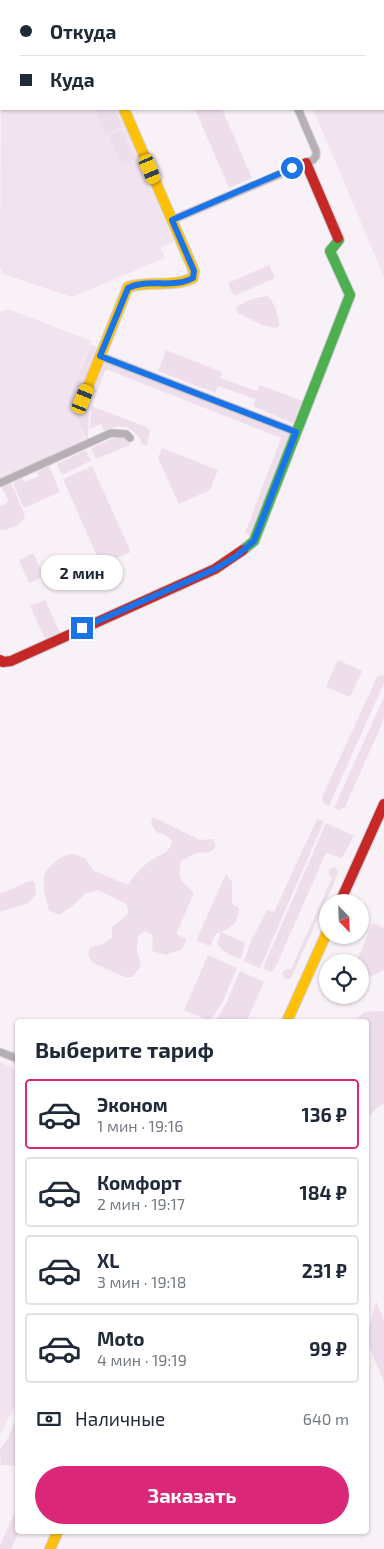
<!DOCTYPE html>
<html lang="ru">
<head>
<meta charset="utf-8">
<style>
	:root { --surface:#fff; --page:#f2f2f3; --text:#1f2937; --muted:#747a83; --line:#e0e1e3; --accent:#db2777 }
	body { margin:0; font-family:"Exo 2",sans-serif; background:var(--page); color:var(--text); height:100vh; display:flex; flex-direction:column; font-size:19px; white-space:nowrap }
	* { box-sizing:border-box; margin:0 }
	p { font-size:16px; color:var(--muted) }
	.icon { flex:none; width:28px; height:28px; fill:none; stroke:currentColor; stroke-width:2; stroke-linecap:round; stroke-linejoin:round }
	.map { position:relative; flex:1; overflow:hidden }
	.side { position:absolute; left:15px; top:1019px; width:354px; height:515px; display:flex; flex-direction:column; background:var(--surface); border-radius:5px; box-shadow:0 1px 4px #0004 }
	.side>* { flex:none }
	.guide { position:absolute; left:0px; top:0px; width:385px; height:110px; box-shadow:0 1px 4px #0004; display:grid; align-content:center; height:110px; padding:0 20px; background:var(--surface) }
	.needle { width:32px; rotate:157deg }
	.fabs { position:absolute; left:319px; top:894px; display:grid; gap:10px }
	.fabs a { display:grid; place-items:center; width:50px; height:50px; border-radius:50%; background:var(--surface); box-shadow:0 1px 4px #0004; font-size:25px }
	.end { position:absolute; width:22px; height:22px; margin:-11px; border:6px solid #1a73e8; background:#fff; box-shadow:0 0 0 2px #fff }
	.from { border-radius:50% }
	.bubble { position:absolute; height:35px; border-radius:18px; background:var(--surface); box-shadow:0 1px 4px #0004; font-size:16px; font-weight:700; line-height:35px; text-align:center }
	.car { position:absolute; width:15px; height:30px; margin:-15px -8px; border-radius:6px; box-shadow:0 0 4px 1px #0007; background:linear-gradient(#f5c518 24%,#345 0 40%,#f5c518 0 76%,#345 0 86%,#f5c518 0) }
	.guide b { display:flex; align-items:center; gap:18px; height:48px; font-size:19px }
	.guide b+b { border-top:1px solid var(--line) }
	.guide i { width:12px; height:12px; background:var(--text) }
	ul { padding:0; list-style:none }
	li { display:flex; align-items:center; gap:15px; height:70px; margin:0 10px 8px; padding:0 10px; border:2px solid var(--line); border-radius:5px }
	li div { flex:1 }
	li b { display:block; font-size:19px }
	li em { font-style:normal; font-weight:700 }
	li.selected { border-color:var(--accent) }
	li>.icon { width:45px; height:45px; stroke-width:1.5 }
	h2 { padding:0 20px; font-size:22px; line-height:60px }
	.pay { display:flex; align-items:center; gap:12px; height:55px; padding:0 20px; font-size:19px }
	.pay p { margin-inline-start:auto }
	.action { display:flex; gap:10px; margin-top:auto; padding:10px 20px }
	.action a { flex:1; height:58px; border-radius:30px; background:var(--accent); color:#fff; font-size:20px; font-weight:700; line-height:58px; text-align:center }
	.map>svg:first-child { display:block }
	.built { fill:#f1e4f0 }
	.green { fill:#eedeec }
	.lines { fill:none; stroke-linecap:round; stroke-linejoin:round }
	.street-casing { stroke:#d4cfd3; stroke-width:9 }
	.fast-casing { stroke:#d4cfd3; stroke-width:12 }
	.slow-casing { stroke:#d4cfd3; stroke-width:12 }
	.jam-casing { stroke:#d4cfd3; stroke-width:12 }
	.street { stroke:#b7afb6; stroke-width:7 }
	.fast { stroke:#4caf50; stroke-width:10 }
	.slow { stroke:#ffc107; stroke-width:10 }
	.jam { stroke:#c62828; stroke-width:10 }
	.route { stroke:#1a73e8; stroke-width:6 }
</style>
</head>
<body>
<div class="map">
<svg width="384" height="1549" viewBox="0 0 384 1549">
	<rect width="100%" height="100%" fill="#f8f1f7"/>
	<path class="built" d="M 336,0 L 384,0 L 384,277 L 313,109 L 384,109 L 384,1 L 333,1 Z
		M 1,93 L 1,109 L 118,109 L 174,242 L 161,248 L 165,258 L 72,297 L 3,274 L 0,267 Z
		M 8,309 L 92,341 L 68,399 L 86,441 L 0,480 L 0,312 Z
		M 0,1062 L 17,1070 L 18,1399 L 0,1435 Z"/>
	<path class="green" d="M 94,109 L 114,109 L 122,127 L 105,134 Z
		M 195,109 L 222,109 L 252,178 L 229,188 Z
		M 122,130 L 135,159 L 121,165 L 109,136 Z
		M 269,265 L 275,278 L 234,296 L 228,283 Z
		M 268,296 C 276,305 277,313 280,326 L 275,328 L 262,325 L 238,313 L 236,308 C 247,300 256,297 268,296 Z
		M 91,345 L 97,347 L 78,399 L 89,405 L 88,440 L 87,441 L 68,399 Z
		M 166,350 L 222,372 L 220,378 L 257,391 L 260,385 L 303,401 L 294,424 L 253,406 L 255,399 L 218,386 L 215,393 L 158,371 Z
		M 103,359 L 295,433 L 254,536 L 245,533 L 281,438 L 106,369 L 96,393 L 91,391 Z
		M 91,406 L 147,427 L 150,431 L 147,445 L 143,445 C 134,427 123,421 104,431 L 101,424 L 90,429 Z
		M 116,437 C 123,437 127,438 130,445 L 96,459 L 91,448 Z
		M 162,448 L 218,470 L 210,490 L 179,504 L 158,458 Z
		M 86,450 L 91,461 L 62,475 L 57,464 Z
		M 49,466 L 60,492 L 24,508 L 13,483 L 22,478 L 24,482 L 39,476 L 37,472 Z
		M 92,466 L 131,552 L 101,565 L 63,479 Z
		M 8,482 L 11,483 L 25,515 C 23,525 10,530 0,530 L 0,506 L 9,502 L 2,488 L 2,485 Z
		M 33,553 L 44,576 L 29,583 L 19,560 Z
		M 45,600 L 60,633 L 45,639 L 30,606 Z
		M 338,660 L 362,671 L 350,697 L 326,687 Z
		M 381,675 L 384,675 L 384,683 L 329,806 L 324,804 L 322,797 L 377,677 Z
		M 384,697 L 384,719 L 345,807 L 339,810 L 334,808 Z
		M 153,817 L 200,840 L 213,839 L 216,846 L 211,852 L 196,853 L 181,861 C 177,879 181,881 194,893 L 176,934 L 187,939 L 182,949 L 166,955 L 152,951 L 153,935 L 145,931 L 138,936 L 137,951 L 141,966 L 132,977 L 125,977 L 93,963 L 88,955 L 90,947 L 101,945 L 112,938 L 112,927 L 129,913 L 126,904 L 98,890 L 85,894 L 71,907 L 59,915 L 49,910 C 46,900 43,889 44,878 C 45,867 63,853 74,854 C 78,855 82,857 85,858 L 94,871 L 128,885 C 134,876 141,867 150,861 C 158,855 171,853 172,841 L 165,835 L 156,832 L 151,823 Z
		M 317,819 L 324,821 L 260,968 L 244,961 L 251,941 L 267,910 L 274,912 Z
		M 326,823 L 354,836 L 342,858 L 326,853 L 276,966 L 271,972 L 263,968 Z
		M 335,867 L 338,872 L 334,883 L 292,976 L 290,979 L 285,979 L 282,972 L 286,969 L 291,969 L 332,878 L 328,874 L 330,868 Z
		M 226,874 L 232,882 L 232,904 L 239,908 C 237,928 229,927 215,935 L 210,946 L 196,941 Z
		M 32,880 L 35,883 L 36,893 L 29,903 L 0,912 L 0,894 Z
		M 373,923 L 384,928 L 384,970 L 360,981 L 360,962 L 356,962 Z
		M 221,932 L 245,943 L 241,959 C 231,955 222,953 217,943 Z
		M 208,955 L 237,968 L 222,1003 L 210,1021 L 184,1010 Z
		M 240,971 L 264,982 L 247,1021 L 216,1021 L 216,1019 L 226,1004 Z
		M 384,1011 L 384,1104 L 379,1106 L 366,1119 L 366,1021 L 355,1021 L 365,1012 Z
		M 376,1301 L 384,1320 L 384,1382 L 366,1340 Z
		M 17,1418 L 17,1466 L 1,1465 L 0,1449 L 7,1440 Z
		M 16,1510 L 17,1510 L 18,1531 L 19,1531 L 11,1549 L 0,1549 L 0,1545 Z"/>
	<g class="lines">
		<g class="street-casing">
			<path id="street" d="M 77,0 L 78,1
				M 255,0 L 255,1
				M 172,220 L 313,160 L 316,156 L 316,151 L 298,109
				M 100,356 L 296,432
				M 0,483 L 111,433 L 126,434 L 130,438
				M 0,1052 L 18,1059"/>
		</g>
		<g class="fast-casing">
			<path id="fast" d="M 243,550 L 254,541 L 350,295 L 330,251 L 339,240 L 338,238"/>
		</g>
		<g class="slow-casing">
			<path id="slow" d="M 83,399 L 128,287 C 150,280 172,288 193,278 L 194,271 L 124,109
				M 287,1021 L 328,930
				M 50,1549 L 58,1531"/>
		</g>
		<g class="jam-casing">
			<path id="jam" d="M 306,163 L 338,238
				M 0,660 L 3,662 L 11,661 L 215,569 L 243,550
				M 340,902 L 384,804"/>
		</g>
		<use href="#street" class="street"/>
		<use href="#fast" class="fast"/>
		<use href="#slow" class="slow"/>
		<use href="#jam" class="jam"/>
	</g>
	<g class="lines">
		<path class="route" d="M 82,628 L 215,569 L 235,557 L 254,541 L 296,432 L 100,356 L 128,288 C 148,278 174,289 193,278 L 194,271 L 172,220 L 292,168"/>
	</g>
</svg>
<div class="fabs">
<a><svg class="needle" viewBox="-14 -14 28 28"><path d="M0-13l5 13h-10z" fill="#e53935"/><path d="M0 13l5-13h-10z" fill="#747a83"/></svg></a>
<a><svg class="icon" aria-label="locate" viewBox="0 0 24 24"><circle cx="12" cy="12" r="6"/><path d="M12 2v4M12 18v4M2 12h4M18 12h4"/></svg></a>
</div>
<i class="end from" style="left:292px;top:168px"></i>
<i class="end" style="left:82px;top:628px"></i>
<div class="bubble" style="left:41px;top:555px;width:82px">2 мин</div>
<i class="car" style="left:150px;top:169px;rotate:157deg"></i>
<i class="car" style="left:83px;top:399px;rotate:22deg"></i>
<div class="guide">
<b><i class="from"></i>Откуда</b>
<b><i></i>Куда</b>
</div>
<section class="side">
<h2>Выберите тариф</h2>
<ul>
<li class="selected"><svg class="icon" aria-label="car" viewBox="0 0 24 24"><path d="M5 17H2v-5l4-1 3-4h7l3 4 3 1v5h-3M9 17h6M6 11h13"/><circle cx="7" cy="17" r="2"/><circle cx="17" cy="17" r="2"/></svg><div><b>Эконом</b><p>1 мин · 19:16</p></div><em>136 ₽</em></li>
<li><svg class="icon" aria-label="car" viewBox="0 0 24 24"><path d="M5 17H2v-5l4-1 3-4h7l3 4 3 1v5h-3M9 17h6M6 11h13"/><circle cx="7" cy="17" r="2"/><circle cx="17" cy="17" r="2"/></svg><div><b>Комфорт</b><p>2 мин · 19:17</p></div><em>184 ₽</em></li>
<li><svg class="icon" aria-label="car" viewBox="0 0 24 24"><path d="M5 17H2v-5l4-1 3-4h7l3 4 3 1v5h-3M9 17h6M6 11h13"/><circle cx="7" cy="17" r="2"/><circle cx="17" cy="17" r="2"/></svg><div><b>XL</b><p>3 мин · 19:18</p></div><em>231 ₽</em></li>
<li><svg class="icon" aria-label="car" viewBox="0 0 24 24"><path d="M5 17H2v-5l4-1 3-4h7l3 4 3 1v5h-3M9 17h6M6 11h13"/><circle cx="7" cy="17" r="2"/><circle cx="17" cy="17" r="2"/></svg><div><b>Moto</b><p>4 мин · 19:19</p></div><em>99 ₽</em></li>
</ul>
<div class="pay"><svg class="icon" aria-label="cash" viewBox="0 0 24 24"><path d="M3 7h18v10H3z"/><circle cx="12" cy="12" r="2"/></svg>Наличные<p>640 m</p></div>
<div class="action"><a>Заказать</a></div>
</section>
</div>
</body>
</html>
